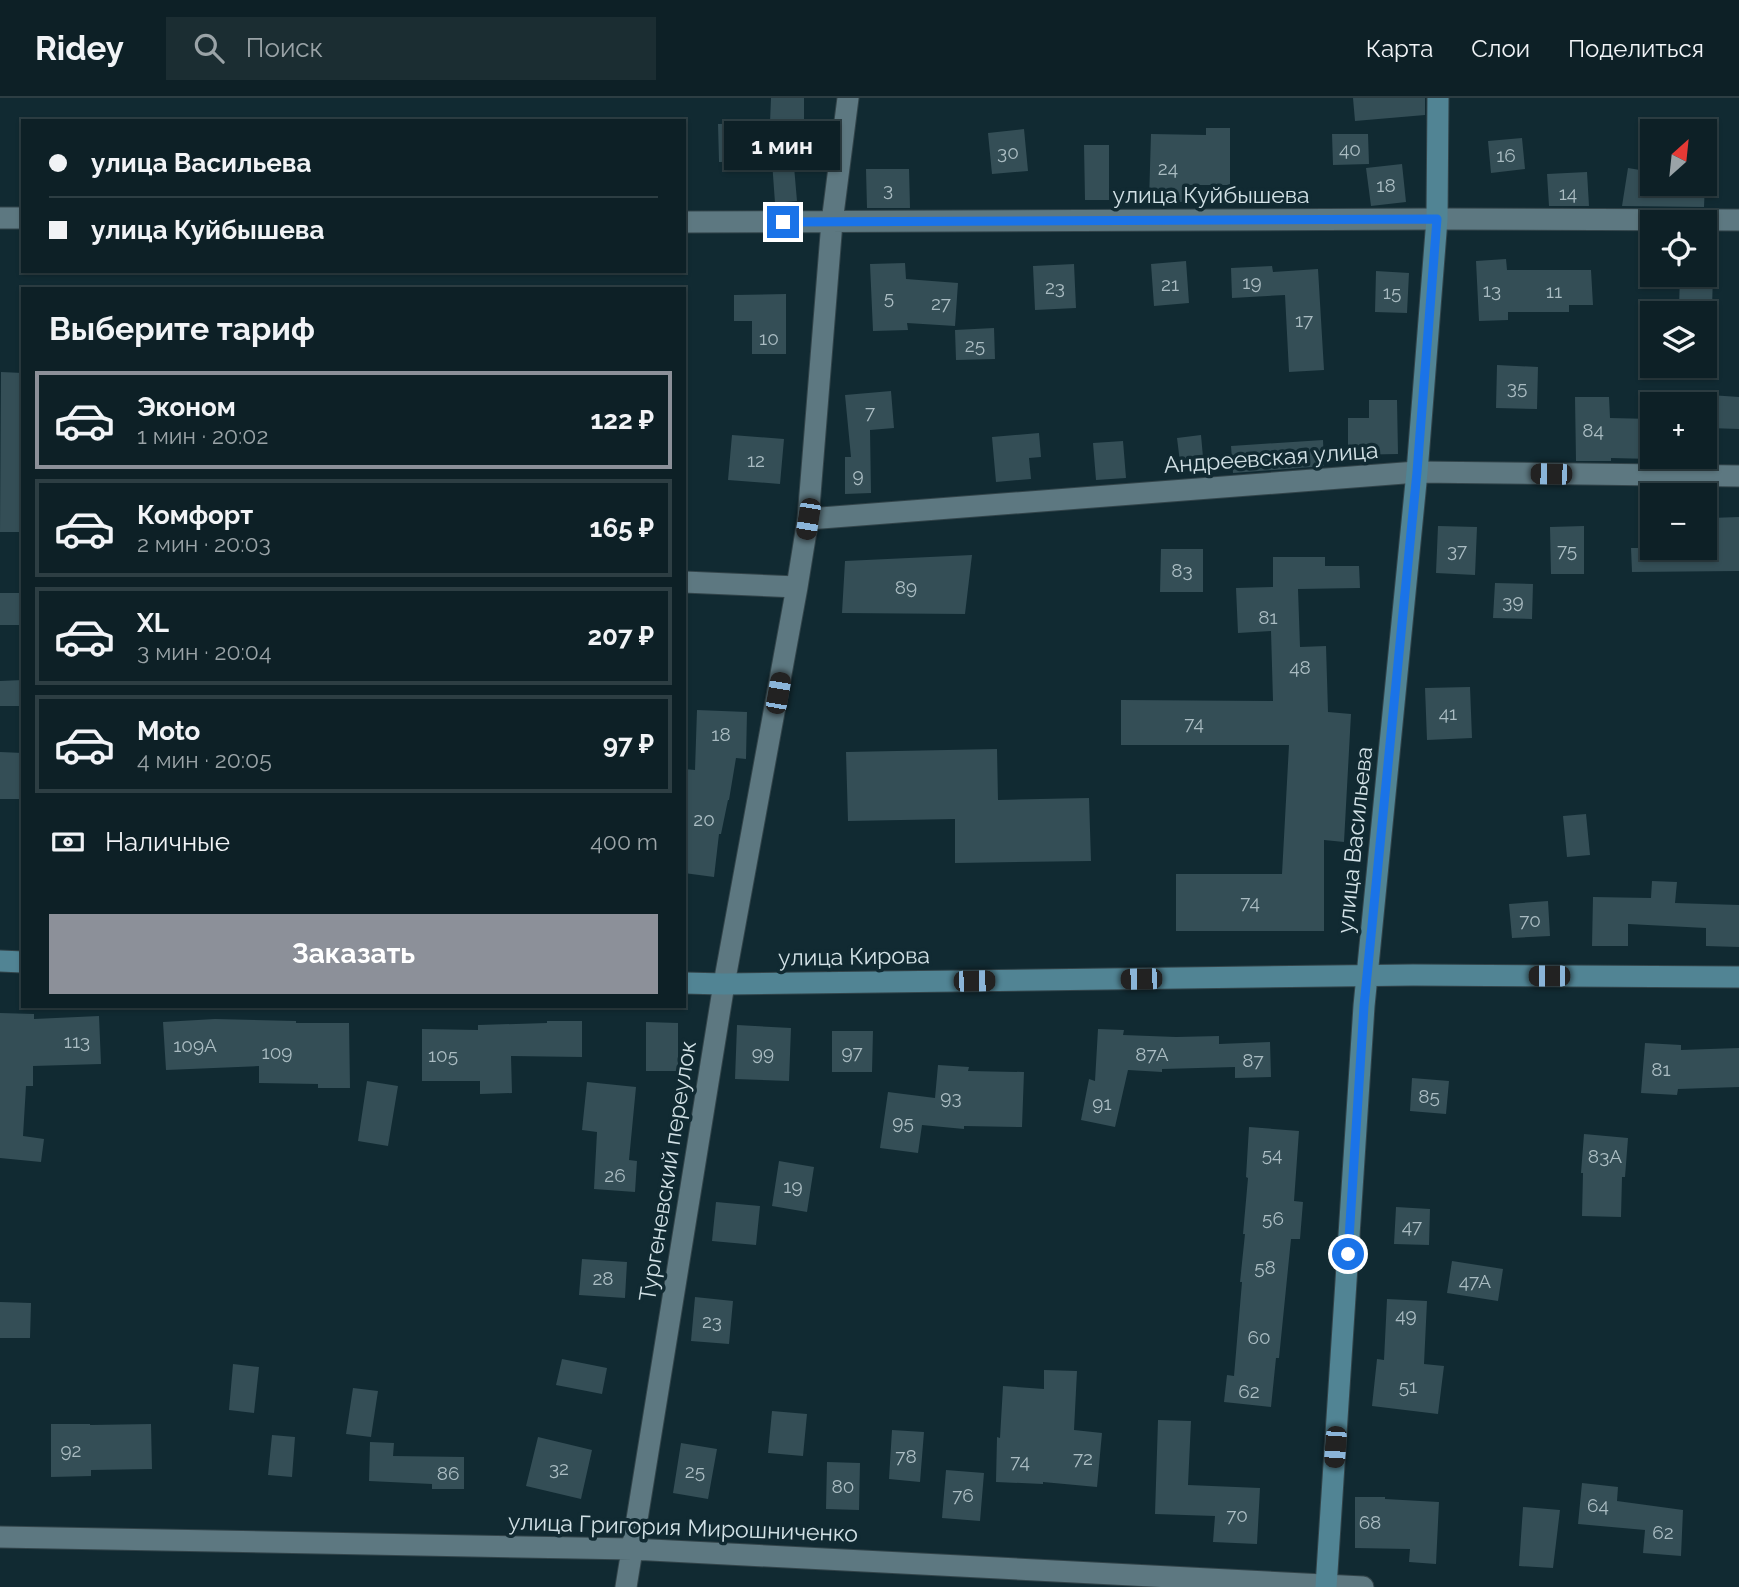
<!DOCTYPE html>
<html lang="ru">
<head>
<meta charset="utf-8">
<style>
	:root { --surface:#0d2026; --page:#1b2d32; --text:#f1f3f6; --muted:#9aa3a7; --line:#2d3e43; --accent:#8c9099 }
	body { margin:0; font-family:Raleway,sans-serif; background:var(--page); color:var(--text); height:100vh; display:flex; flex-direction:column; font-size:26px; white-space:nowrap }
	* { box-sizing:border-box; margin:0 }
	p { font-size:23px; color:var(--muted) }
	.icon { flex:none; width:38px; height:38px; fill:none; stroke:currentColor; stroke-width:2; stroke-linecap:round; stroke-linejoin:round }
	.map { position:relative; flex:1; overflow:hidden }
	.side { position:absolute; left:21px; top:189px; width:665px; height:721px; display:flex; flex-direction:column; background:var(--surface); border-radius:0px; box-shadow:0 2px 5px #0004,0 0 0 2px var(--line) }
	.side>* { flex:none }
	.guide { position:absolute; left:21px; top:21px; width:665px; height:154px; border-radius:0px; box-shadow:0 2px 5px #0004,0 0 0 2px var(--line); display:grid; align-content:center; height:154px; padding:0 28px; background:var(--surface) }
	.needle { width:46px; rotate:27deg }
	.controls { position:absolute; left:1640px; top:21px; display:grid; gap:14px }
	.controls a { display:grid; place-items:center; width:77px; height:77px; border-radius:0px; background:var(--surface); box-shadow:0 2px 5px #0004,0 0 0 2px var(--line); font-size:35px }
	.end { position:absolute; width:32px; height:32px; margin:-16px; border:9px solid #1a73e8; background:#fff; box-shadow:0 0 0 4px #fff }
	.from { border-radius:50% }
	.bubble { position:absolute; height:49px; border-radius:0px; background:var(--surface); box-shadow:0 2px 5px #0004,0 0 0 2px var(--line); font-size:23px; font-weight:700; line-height:49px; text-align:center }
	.car { position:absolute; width:21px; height:42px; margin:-21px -10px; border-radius:9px; box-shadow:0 0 5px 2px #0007; background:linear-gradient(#222 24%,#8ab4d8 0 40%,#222 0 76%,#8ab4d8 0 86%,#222 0) }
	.guide b { display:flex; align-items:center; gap:24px; height:66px; font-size:26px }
	.guide b+b { border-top:2px solid var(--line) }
	.guide i { width:18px; height:18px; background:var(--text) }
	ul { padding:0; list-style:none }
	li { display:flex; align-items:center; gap:21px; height:98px; margin:0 14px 10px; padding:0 14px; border:4px solid var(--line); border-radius:0px }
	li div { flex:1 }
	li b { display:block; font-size:26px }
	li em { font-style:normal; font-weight:700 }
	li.current { border-color:var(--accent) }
	li>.icon { width:63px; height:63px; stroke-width:1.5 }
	h2 { padding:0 28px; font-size:32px; line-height:84px }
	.pay { display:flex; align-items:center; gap:18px; height:77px; padding:0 28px; font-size:26px }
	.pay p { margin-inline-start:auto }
	.button { display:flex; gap:14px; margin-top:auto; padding:14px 28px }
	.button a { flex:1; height:80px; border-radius:0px; background:var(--accent); color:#fff; font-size:28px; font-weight:700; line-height:80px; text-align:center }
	header { display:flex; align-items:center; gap:42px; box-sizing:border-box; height:98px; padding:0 35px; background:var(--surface); border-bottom:2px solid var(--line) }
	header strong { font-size:33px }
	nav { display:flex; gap:38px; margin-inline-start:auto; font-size:24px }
	.search { width:490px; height:63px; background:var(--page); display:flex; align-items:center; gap:18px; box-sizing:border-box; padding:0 24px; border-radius:0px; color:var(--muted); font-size:26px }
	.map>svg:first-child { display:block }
	.building { fill:#344e56 }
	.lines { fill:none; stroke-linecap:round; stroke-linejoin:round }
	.street-casing { stroke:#32444a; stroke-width:23 }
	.secondary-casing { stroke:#32444a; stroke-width:23 }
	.street { stroke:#5d7881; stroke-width:21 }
	.secondary { stroke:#518494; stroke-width:21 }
	.route { stroke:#1a73e8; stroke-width:9 }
	.labels { text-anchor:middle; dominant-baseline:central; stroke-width:7; stroke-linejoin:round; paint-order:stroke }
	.number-label { font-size:19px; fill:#aabcc2 }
	.street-label { font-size:23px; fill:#d2e1e6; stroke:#112a32 }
</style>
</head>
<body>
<header>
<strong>Ridey</strong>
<div class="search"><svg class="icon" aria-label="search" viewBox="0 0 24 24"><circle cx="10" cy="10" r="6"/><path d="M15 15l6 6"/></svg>Поиск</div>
<nav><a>Карта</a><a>Слои</a><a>Поделиться</a></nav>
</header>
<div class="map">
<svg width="1739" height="1489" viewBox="0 0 1739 1489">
	<rect width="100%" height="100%" fill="#112a32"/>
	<path class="building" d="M 771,0 L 804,0 L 804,23 L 790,22 L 797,103 L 775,105 L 772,63 L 719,64 L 718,26 L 770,25 Z
		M 1353,0 L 1425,0 L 1425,17 L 1355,23 Z
		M 1206,30 L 1230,30 L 1230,87 L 1185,87 L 1185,104 L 1149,103 L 1151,36 L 1206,37 Z
		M 1024,31 L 1028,73 L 992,76 L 988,35 Z
		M 1332,36 L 1368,36 L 1369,66 L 1333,67 Z
		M 1522,40 L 1525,71 L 1491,75 L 1488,43 Z
		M 1084,47 L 1109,47 L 1109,102 L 1085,102 Z
		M 1402,66 L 1406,104 L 1371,108 L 1366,70 Z
		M 1628,70 L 1652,74 L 1652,86 L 1705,86 L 1704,109 L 1622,108 Z
		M 866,71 L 909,71 L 910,110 L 867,110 Z
		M 1587,74 L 1589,108 L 1549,108 L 1547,76 Z
		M 1506,161 L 1507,172 L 1591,172 L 1593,207 L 1569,207 L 1569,214 L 1508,214 L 1508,222 L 1479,223 L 1476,163 Z
		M 1186,163 L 1189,205 L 1154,208 L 1151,166 Z
		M 905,165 L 906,181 L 958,185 L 955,228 L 907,225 L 908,232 L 873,233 L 870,166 Z
		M 1074,166 L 1076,210 L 1035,212 L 1033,168 Z
		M 1272,168 L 1273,174 L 1318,171 L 1324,272 L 1289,274 L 1285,197 L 1232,200 L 1231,170 Z
		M 1376,173 L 1409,175 L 1407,215 L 1375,214 Z
		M 1680,177 L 1713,177 L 1712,210 L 1679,209 Z
		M 786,196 L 786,256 L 752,256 L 752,223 L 734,223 L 734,197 Z
		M 994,230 L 995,261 L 956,262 L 955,232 Z
		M 1497,267 L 1538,269 L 1537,311 L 1496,310 Z
		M 1,274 L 23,275 L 23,434 L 0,434 Z
		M 891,293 L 894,330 L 870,332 L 871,395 L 845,396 L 845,359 L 851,359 L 845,297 Z
		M 1710,297 L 1739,299 L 1739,331 L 1709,330 Z
		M 1575,299 L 1609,299 L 1610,320 L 1652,321 L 1652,361 L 1611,360 L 1611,363 L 1576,363 Z
		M 1369,302 L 1397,302 L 1398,356 L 1348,357 L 1348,320 L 1369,320 Z
		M 1039,335 L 1041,359 L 1029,360 L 1031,381 L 996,384 L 992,339 Z
		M 732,337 L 784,341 L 780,386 L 728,382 Z
		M 1201,337 L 1204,370 L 1181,372 L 1177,340 Z
		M 1323,342 L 1324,368 L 1233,375 L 1231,348 Z
		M 1123,343 L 1126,380 L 1096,382 L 1093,345 Z
		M 1739,419 L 1739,473 L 1632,474 L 1631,450 L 1711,450 L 1710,420 Z
		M 1438,428 L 1477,429 L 1475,477 L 1436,475 Z
		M 1584,428 L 1584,476 L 1551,476 L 1550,429 Z
		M 1161,451 L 1203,451 L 1203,494 L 1160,494 Z
		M 972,457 L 965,516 L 842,515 L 845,463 Z
		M 1273,459 L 1325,459 L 1325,468 L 1359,468 L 1360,490 L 1298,491 L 1300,549 L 1326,548 L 1328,614 L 1351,616 L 1344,744 L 1324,742 L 1324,833 L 1176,833 L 1176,776 L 1282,776 L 1289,647 L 1121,647 L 1121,602 L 1273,603 L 1271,533 L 1238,535 L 1236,490 L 1273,489 Z
		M 1495,485 L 1533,486 L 1532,521 L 1493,520 Z
		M 0,495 L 23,495 L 23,527 L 0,527 Z
		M 23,582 L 23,608 L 0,608 L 0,583 Z
		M 1470,589 L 1472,640 L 1427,642 L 1425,590 Z
		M 697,612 L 747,614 L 746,661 L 736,660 L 729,702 L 728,702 L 721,736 L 719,736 L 714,779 L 684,775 L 684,671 L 695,672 Z
		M 997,651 L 998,702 L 1089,700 L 1091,763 L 955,765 L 955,721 L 848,723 L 846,654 Z
		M 0,654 L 23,655 L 23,701 L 0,701 Z
		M 1586,716 L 1590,757 L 1567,759 L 1563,718 Z
		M 1652,783 L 1677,784 L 1675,805 L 1739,807 L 1739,849 L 1706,848 L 1706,830 L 1628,826 L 1628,848 L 1592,848 L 1593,799 L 1651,800 Z
		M 1548,803 L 1550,838 L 1512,840 L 1509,806 Z
		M 0,915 L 34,916 L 34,921 L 99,918 L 101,966 L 33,968 L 33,988 L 26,988 L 23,1038 L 44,1041 L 41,1064 L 0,1060 Z
		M 215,921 L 296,923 L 296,925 L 349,925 L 350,990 L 318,990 L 318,986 L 259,985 L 259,968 L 166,972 L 163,924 Z
		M 547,923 L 582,923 L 582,959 L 511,958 L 512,995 L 480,996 L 480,983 L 422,983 L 422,931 L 478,932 L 478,927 L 547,925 Z
		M 646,924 L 678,925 L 678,973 L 646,973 Z
		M 737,927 L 791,930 L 789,983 L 735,981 Z
		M 1098,931 L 1124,932 L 1123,937 L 1176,939 L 1219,938 L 1219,946 L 1270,944 L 1271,979 L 1235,980 L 1235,969 L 1162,971 L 1162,974 L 1128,972 L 1115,1029 L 1081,1022 L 1089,981 L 1095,983 Z
		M 832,933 L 873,933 L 872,974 L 832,974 Z
		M 1645,945 L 1681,947 L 1681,952 L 1739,950 L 1739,989 L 1678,991 L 1677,997 L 1641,995 Z
		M 938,967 L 969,969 L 968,973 L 1024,974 L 1022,1029 L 964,1028 L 964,1031 L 922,1027 L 918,1055 L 880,1050 L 888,994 L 935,1000 Z
		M 1412,980 L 1449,983 L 1446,1016 L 1410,1013 Z
		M 367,983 L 398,988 L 388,1048 L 358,1043 Z
		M 587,984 L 636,989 L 629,1062 L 637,1063 L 635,1094 L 594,1091 L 597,1034 L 582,1032 Z
		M 1249,1029 L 1299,1033 L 1294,1103 L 1303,1104 L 1300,1141 L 1291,1141 L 1279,1260 L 1276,1260 L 1271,1309 L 1224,1304 L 1227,1277 L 1234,1278 L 1242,1184 L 1240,1184 L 1245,1136 L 1243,1136 L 1248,1080 L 1246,1079 Z
		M 1584,1036 L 1628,1040 L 1625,1079 L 1622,1079 L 1621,1119 L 1582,1118 L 1583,1075 L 1581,1075 Z
		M 779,1063 L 814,1069 L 807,1114 L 772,1108 Z
		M 716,1104 L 760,1108 L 756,1147 L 712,1143 Z
		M 1396,1109 L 1430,1111 L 1429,1147 L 1394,1146 Z
		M 582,1161 L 627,1164 L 625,1200 L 579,1197 Z
		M 1452,1163 L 1503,1171 L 1498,1203 L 1447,1195 Z
		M 695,1199 L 733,1203 L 729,1246 L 691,1243 Z
		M 1387,1201 L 1427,1203 L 1424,1266 L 1444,1268 L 1438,1316 L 1372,1308 L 1377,1261 L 1384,1262 Z
		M 0,1204 L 31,1205 L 30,1240 L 0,1240 Z
		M 562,1261 L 607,1270 L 602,1296 L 556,1287 Z
		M 233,1266 L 259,1269 L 254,1315 L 229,1312 Z
		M 1044,1272 L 1077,1273 L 1074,1332 L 1102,1335 L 1097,1389 L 1043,1384 L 1043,1386 L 996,1384 L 997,1339 L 1000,1340 L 1003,1288 L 1044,1291 Z
		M 353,1290 L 378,1293 L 371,1339 L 346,1336 Z
		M 772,1313 L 807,1316 L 803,1358 L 768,1355 Z
		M 1158,1322 L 1191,1323 L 1188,1387 L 1260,1390 L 1257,1446 L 1213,1444 L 1215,1418 L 1155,1416 Z
		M 51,1326 L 90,1326 L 90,1327 L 151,1326 L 152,1371 L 91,1372 L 91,1378 L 51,1379 Z
		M 892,1332 L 924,1334 L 920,1384 L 889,1381 Z
		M 272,1337 L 295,1339 L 292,1379 L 268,1377 Z
		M 538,1339 L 592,1352 L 581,1401 L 526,1388 Z
		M 370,1344 L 394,1345 L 393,1358 L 464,1359 L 464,1391 L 432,1391 L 432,1386 L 369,1383 Z
		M 681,1345 L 717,1351 L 708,1401 L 673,1395 Z
		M 827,1364 L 860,1365 L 859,1412 L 826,1411 Z
		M 946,1372 L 984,1375 L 980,1423 L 942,1420 Z
		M 1582,1385 L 1618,1389 L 1617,1403 L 1683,1412 L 1681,1458 L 1643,1455 L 1645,1432 L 1578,1426 Z
		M 1355,1399 L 1385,1399 L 1385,1401 L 1439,1404 L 1436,1466 L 1409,1464 L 1410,1451 L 1355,1450 Z
		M 1523,1409 L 1560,1412 L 1553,1470 L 1519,1468 Z"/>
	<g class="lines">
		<g class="street-casing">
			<path id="street" d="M 0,120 L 23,120
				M 684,124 L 1437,121 L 1739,122
				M 808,421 L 1417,374 L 1739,378
				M 684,484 L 797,489
				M 0,1439 L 632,1451 L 1363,1489
				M 626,1489 L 724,886 L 797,489 L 808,421 L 832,124 L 848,0"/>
		</g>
		<g class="secondary-casing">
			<path id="secondary" d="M 0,863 L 23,864
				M 684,885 L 724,886 L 1413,877 L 1739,879
				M 1326,1489 L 1364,908 L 1417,374 L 1437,121 L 1438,0"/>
		</g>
		<use href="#street" class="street"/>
		<use href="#secondary" class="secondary"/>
	</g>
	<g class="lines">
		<path class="route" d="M 783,124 L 1437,121 L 1417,374 L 1364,908 L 1348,1156"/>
	</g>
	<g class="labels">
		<g class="number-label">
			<text x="1350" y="51">40</text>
			<text x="1008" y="54">30</text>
			<text x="1506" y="57">16</text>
			<text x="1168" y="70">24</text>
			<text x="1386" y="87">18</text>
			<text x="888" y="91">3</text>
			<text x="1568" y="95">14</text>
			<text x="1252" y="184">19</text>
			<text x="1170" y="186">21</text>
			<text x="1055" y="189">23</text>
			<text x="1492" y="192">13</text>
			<text x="1554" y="193">11</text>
			<text x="1392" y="194">15</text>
			<text x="889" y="199">5</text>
			<text x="941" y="205">27</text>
			<text x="1304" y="222">17</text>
			<text x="769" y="240">10</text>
			<text x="975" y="247">25</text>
			<text x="1517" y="289">35</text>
			<text x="870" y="314">7</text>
			<text x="1593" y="332">84</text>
			<text x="756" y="362">12</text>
			<text x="858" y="377">9</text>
			<text x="1457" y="452">37</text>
			<text x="1567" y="452">75</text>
			<text x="1182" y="472">83</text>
			<text x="906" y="489">89</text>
			<text x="1513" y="503">39</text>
			<text x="1268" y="519">81</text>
			<text x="1300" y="569">48</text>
			<text x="1448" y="615">41</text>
			<text x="1194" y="625">74</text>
			<text x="721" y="636">18</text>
			<text x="704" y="721">20</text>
			<text x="1250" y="804">74</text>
			<text x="1530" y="822">70</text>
			<text x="77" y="943">113</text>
			<text x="195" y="947">109А</text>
			<text x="277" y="954">109</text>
			<text x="852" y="954">97</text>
			<text x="763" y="955">99</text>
			<text x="1152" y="956">87А</text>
			<text x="443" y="957">105</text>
			<text x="1253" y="962">87</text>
			<text x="1661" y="971">81</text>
			<text x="1429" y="998">85</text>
			<text x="951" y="999">93</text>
			<text x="1102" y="1005">91</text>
			<text x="903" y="1024">95</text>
			<text x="1272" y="1056">54</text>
			<text x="1605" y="1058">83А</text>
			<text x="615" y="1077">26</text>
			<text x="793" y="1088">19</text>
			<text x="1273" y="1120">56</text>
			<text x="1412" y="1128">47</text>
			<text x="1265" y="1169">58</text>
			<text x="603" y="1180">28</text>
			<text x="1475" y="1183">47А</text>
			<text x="1406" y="1217">49</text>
			<text x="712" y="1223">23</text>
			<text x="1259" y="1239">60</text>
			<text x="1408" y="1288">51</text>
			<text x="1249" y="1293">62</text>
			<text x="71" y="1352">92</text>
			<text x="906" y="1358">78</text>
			<text x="1083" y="1360">72</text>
			<text x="1020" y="1363">74</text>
			<text x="559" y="1370">32</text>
			<text x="695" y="1373">25</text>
			<text x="448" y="1375">86</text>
			<text x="843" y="1388">80</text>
			<text x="963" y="1397">76</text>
			<text x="1598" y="1407">64</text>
			<text x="1237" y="1417">70</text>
			<text x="1370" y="1424">68</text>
			<text x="1663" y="1434">62</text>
		</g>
		<g class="street-label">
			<text x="1211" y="96">улица Куйбышева</text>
			<text transform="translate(1271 359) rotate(-4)">Андреевская улица</text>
			<text transform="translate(1354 742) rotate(-84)">улица Васильева</text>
			<text transform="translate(854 858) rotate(-1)">улица Кирова</text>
			<text transform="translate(667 1073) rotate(-81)">Тургеневский переулок</text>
			<text transform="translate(683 1429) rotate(2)">улица Григория Мирошниченко</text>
		</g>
	</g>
</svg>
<div class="controls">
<a><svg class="needle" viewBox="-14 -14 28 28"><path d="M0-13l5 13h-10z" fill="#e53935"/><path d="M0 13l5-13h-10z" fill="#9aa3a7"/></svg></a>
<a><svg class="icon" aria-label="locate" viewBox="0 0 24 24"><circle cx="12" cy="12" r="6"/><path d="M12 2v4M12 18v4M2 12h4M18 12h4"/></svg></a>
<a><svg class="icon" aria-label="layers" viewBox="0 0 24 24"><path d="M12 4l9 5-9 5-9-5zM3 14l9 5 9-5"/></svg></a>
<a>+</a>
<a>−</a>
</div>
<i class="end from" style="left:1348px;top:1156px"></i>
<i class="end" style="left:783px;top:124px"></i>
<div class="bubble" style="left:724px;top:23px;width:116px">1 мин</div>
<i class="car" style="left:1551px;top:376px;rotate:271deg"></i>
<i class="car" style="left:808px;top:421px;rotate:189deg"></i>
<i class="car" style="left:778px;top:595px;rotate:10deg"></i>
<i class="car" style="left:1549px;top:878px;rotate:270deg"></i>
<i class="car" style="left:1141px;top:881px;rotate:269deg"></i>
<i class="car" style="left:974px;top:883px;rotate:89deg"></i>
<i class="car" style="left:1335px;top:1349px;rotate:184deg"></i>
<div class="guide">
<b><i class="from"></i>улица Васильева</b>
<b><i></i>улица Куйбышева</b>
</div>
<section class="side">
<h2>Выберите тариф</h2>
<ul>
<li class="current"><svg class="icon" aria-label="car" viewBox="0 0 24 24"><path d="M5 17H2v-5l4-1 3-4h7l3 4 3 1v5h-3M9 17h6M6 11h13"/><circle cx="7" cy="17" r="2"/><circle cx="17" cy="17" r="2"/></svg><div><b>Эконом</b><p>1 мин · 20:02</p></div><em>122 ₽</em></li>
<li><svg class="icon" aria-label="car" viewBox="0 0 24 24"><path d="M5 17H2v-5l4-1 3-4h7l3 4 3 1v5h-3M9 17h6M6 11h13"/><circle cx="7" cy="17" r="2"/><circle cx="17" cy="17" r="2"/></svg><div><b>Комфорт</b><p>2 мин · 20:03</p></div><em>165 ₽</em></li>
<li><svg class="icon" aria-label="car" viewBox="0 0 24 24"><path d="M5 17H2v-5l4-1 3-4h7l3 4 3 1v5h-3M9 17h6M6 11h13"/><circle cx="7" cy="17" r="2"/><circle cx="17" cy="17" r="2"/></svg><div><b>XL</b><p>3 мин · 20:04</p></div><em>207 ₽</em></li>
<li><svg class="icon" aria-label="car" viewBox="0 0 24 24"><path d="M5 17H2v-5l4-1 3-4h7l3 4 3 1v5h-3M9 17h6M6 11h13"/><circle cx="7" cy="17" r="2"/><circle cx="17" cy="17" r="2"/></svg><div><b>Moto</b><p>4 мин · 20:05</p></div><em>97 ₽</em></li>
</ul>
<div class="pay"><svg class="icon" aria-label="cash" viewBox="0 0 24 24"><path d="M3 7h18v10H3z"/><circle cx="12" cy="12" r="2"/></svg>Наличные<p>400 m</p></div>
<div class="button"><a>Заказать</a></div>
</section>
</div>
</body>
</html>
